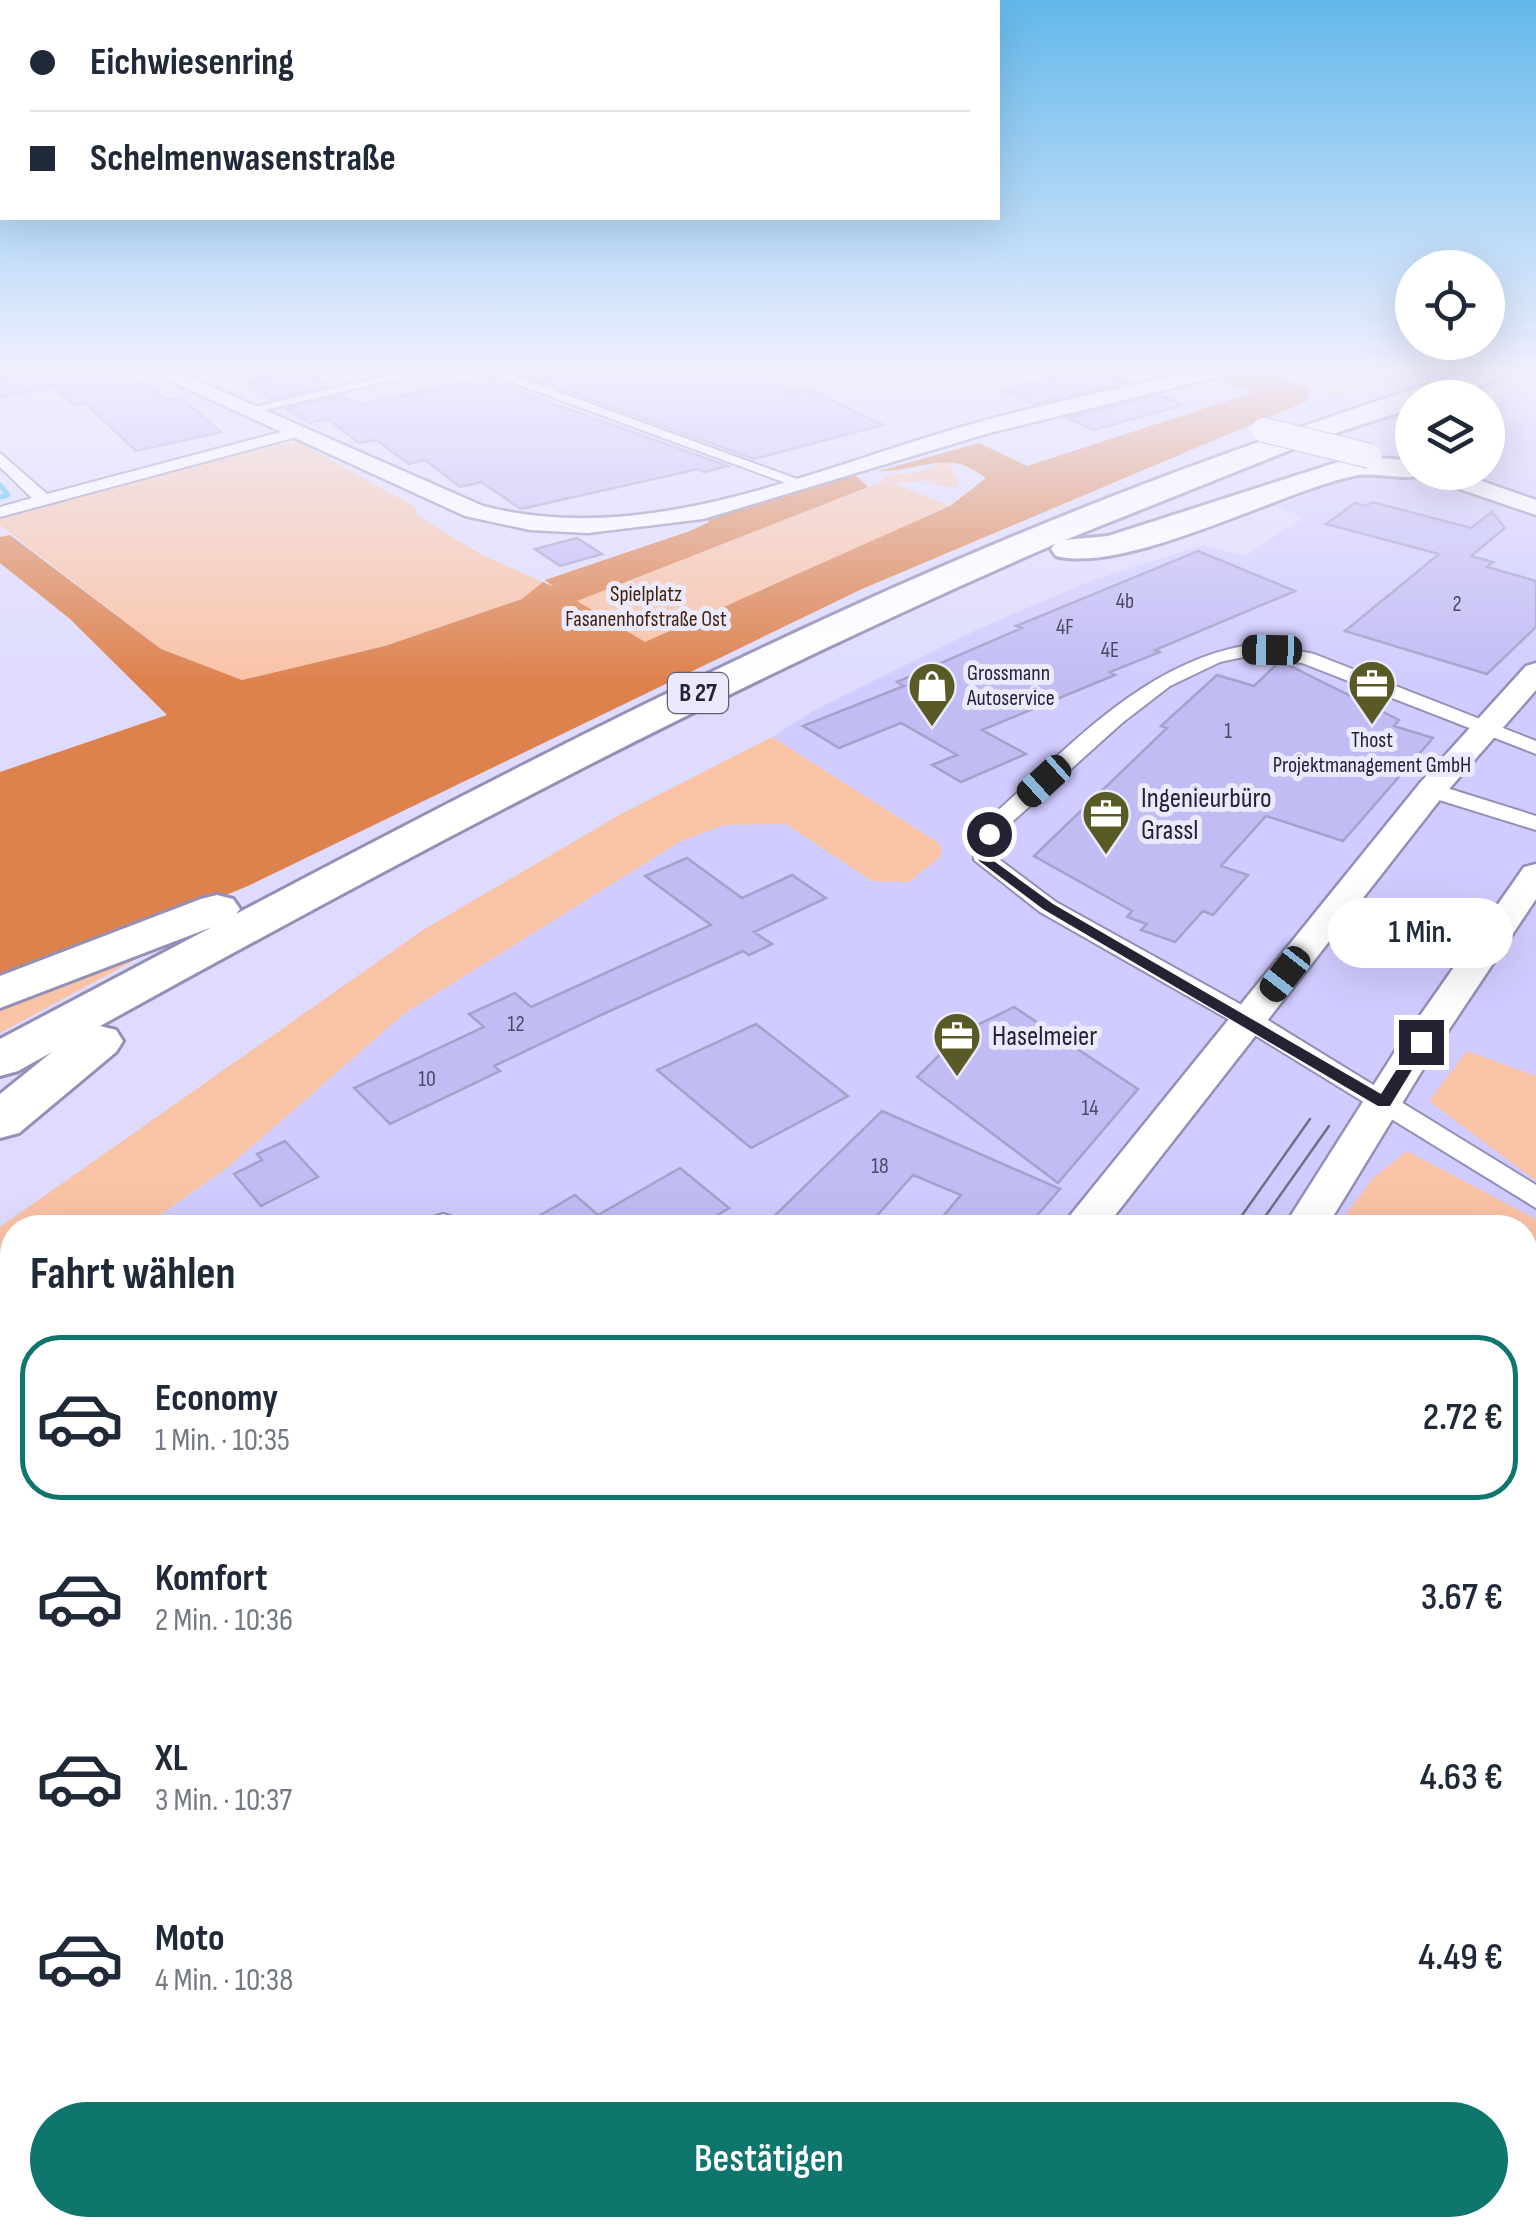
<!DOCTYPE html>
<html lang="de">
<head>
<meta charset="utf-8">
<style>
	:root { --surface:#fff; --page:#f6f6f7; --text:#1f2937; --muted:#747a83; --line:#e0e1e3; --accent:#0f766e }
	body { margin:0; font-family:"Sofia Sans Condensed",sans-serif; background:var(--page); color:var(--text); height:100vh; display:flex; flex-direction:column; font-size:38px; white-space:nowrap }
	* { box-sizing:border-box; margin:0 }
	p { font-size:32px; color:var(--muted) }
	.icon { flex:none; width:55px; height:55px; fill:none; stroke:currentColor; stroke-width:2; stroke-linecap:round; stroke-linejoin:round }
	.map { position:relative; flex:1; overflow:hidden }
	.side { position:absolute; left:0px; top:1215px; width:1538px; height:1022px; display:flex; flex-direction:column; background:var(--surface); border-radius:40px 40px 0 0; box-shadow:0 10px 40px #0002 }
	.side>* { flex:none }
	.hud { position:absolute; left:0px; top:0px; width:1000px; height:220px; box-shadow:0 10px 40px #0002; display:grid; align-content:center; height:220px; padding:0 30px; background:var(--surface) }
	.controls { position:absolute; left:1395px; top:250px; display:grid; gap:20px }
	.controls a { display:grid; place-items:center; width:110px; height:110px; border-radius:50%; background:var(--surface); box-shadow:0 10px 40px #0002; font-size:50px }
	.end { position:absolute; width:45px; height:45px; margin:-22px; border:12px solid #252333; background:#fff; box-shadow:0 0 0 5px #fff }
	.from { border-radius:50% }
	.bubble { position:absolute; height:70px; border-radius:35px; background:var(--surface); box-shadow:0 10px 40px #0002; font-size:32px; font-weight:600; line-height:70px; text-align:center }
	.car { position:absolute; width:30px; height:60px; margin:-30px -15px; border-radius:12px; box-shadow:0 0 8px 2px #0007; background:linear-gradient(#222 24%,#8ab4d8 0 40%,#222 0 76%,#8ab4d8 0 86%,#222 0) }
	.hud b { display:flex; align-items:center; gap:35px; height:95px; font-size:38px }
	.hud b+b { border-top:2px solid var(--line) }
	.hud i { width:25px; height:25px; background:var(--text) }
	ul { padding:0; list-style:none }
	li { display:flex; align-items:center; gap:30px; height:165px; margin:0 20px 15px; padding:0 10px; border:5px solid transparent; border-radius:40px }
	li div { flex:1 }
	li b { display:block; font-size:38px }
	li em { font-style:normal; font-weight:600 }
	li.selected { border-color:var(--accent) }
	li>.icon { width:90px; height:90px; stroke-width:1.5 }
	h2 { padding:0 30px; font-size:45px; line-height:120px }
	.cta { display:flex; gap:20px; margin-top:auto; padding:20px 30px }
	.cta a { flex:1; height:115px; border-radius:60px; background:var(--accent); color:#fff; font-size:40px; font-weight:600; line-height:115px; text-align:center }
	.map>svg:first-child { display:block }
	.built { fill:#d1ccff }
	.green { fill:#f9c3a6 }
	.forest { fill:#de824d }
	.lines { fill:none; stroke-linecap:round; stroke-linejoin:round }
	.stream { stroke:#3abdf0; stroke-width:5 }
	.building { fill:#c2bcf5; stroke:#a5a1ca; stroke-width:2.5 }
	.street-casing { stroke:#938fb7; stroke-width:4 }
	.secondary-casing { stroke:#938fb7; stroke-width:5 }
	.highway-casing { stroke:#938fb7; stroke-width:6 }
	.street { fill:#fff; fill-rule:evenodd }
	.secondary { fill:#fff; fill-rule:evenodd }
	.highway { fill:#fff; fill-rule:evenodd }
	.tram-far1 { stroke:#716f87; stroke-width:2.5 }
	.tram { stroke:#716f87; stroke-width:4 }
	.secondary-bridge-casing { stroke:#938fb7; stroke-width:26; stroke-linecap:butt }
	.secondary-bridge { stroke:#fff; stroke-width:24 }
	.route { fill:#252333 }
	.labels { text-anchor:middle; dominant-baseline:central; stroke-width:10; stroke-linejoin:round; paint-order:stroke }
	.far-park-label { font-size:22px; fill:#46220c; stroke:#ebeafc }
	.number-label { font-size:22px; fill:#4c4964 }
	.far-poi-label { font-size:22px; fill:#252333; stroke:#ebeafc; text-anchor:start }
	.shield { fill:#ebeafc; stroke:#605f6f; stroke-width:2.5 }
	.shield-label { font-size:25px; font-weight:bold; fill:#252333 }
	.poi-label { font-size:28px; fill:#252333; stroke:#ebeafc; text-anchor:start }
</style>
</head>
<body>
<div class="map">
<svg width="1536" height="2236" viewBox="0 0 1536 2236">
	<rect width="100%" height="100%" fill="#dedbfe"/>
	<path class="built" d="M 1536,413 L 1536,1731 L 1525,1757 L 1525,1228 L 143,1228 L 228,1167 L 405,1013 L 679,842 L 724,825 L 786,824 L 872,881 L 909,881 L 941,856 L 940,844 L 772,737 L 815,710 L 980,628 L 1093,580 L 1203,545 L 1245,556 L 1303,518 L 1277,506 L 1396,458 L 1412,453 L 1412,472 L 1488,472 L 1488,429 Z
		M 12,1324 L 12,2225 L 1525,2225 L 1525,2114 L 1536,2124 L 1536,2236 L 0,2236 L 0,1335 Z"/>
	<path class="green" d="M 1279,369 L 1452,369 L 1333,397 L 1328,391 Z
		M 297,441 L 417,508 L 415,514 L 482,555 L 543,582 L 522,599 L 385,646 L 242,680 L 161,649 L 0,525 L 0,512 Z
		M 948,461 L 959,482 L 957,487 L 943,487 L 929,481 L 893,483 L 950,506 L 644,643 L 575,601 L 884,481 L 883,477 C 897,472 912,475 925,470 C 935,466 938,462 948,461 Z
		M 772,737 L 940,844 L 941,856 L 909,882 L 872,881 L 786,824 L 724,825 L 679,842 L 405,1013 L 228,1167 L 143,1227 L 12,1228 L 12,1324 L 0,1335 L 0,1227 L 423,930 L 621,814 Z
		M 179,936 L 0,1033 L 0,1002 Z
		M 1467,1051 L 1536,1076 L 1536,1181 L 1429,1101 Z
		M 1407,1151 L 1536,1219 L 1536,1339 L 1525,1332 L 1525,1228 L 1366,1227 L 1346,1214 L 1373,1178 Z"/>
	<path class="forest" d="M 1238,373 L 1279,376 L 1311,390 L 1307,401 L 862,589 L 248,886 L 109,943 L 0,979 L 0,772 L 167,715 L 70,619 L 0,563 L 0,537 L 10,535 L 161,649 L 242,680 L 385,646 L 522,599 L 543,582 L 554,587 L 545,580 L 690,531 L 709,522 L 705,517 L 855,475 L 868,487 L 577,601 L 645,642 L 950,506 L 986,478 C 946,447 924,471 879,471 L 979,443 L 1027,466 L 1252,393 L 1221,379 Z
		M 1536,1731 L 1536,2124 L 1525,2114 L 1525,1757 Z"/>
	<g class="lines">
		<path class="stream" d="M 0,485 L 8,495 L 0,497"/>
	</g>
	<path class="building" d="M 0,369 L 122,369 L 123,386 L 144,381 L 167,400 L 180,397 L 221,432 L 136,451 L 85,403 L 74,405 L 53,386 L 0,397 Z
		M 567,369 L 699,369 L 699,375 L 744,369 L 790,393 L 808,389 L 883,425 L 754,459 L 529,377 Z
		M 1085,369 L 1095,369 L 1127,382 L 1034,404 L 1003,390 Z
		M 304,370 L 328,386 L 272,399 L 247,381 Z
		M 487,378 L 498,384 L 728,466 L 704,472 L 698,469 L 521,509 L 481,482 L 460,487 L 425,460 L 409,464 L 376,440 L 359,443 L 328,419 L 310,423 L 286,409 L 342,396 L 362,404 Z
		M 1159,395 L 1183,405 L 1094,430 L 1066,418 Z
		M 1372,502 L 1471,528 L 1492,512 L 1505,528 L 1471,556 L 1493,562 L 1487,567 L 1536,581 L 1536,627 L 1487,674 L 1345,631 L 1439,554 L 1326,524 L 1355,503 L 1366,506 Z
		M 577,538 L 602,554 L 560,566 L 535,549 Z
		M 1198,551 L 1295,591 L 1155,650 L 1160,652 L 1110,672 L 1115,675 L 982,730 L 1026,754 L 961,782 L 932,765 L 957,755 L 901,723 L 839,748 L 803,726 L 904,686 L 897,682 L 1022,628 L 1016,626 Z
		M 1277,664 L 1288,665 L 1399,720 L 1394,726 L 1433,738 L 1343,841 L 1266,816 L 1221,866 L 1248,875 L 1213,915 L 1203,911 L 1175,942 L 1141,930 L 1147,924 L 1127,917 L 1132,911 L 1034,856 L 1167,728 L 1161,726 L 1217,675 L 1254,686 Z
		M 687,858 L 742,898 L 792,875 L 826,898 L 754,932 L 772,944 L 749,955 L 743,951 L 601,1015 L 494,1066 L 500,1071 L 390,1124 L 354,1088 L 484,1027 L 469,1014 L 515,993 L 531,1007 L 711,925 L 645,876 Z
		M 1014,1007 L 1138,1089 L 1058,1183 L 917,1077 L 963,1032 Z
		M 756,1024 L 848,1096 L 751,1148 L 657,1070 Z
		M 882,1111 L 1060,1189 L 1026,1228 L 933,1228 L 961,1195 L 913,1175 L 866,1228 L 762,1228 Z
		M 285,1141 L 318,1177 L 261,1206 L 234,1174 L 262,1160 L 257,1154 Z
		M 680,1168 L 729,1208 L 696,1228 L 518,1228 L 575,1195 L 598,1215 Z"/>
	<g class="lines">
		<g class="street-casing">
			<path id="street" d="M 415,369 L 441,369 L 248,414 L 241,410 Z
				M 476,369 L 496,369 L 808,483 L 794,486 Z
				M 299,427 L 304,429 L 304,435 L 0,517 L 0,507 L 32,498 L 0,467 L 0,453 L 47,494 Z
				M 1243,646 L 1274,646 L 1314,654 L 1536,741 L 1536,754 L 1302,663 L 1243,657 L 1220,662 L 1170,686 L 1122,723 L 1002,831 L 995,843 L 996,857 L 1056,902 L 1258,1014 L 1536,1185 L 1536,1208 L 1240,1026 L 1040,912 L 974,860 L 973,843 L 985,822 C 1063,754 1138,666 1243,646 Z
				M 1431,783 L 1536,816 L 1536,830 L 1423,795 L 1420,790 Z
				M 443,1214 L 453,1217 L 456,1228 L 427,1228 L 433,1217 Z
				M 12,1735 L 12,1772 L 0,1777 L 0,1740 Z
				M 1525,2149 L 1536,2153 L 1536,2205 L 1525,2201 Z"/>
		</g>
		<g class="secondary-casing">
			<path id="secondary" d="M 144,369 L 171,369 L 483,506 C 648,549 815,468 972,424 C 1047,403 1125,387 1201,369 L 1237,369 L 1234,373 L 989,433 L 703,519 L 588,533 L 530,530 L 465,516 Z
				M 1421,472 L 1456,472 L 1536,500 L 1536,515 L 1424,477 Z
				M 1536,663 L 1536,690 L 1442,797 L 1105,1228 L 1060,1228 L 1420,783 L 1526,666 Z
				M 1536,864 L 1536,899 L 1426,1064 L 1326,1228 L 1283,1228 L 1394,1053 L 1524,867 Z
				M 231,2225 L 304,2225 L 300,2236 L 227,2236 Z
				M 601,2225 L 672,2225 L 668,2236 L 597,2236 Z"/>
		</g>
		<g class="highway-casing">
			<path id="highway" d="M 1474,369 L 1515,369 L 1511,375 L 1443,398 L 1412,398 L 1412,408 L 1315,440 L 1065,540 L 1108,536 L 1354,457 L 1412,460 L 1412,472 L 1425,472 L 1423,475 C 1400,481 1376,471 1353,476 C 1277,493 1127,574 1056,556 L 1051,549 L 1055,544 C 727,686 412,854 100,1026 L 116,1030 L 123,1041 L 116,1052 L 19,1133 L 0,1138 L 0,1094 L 52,1052 L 18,1071 L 0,1076 L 0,1039 L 212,927 L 0,1008 L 0,976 L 201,899 L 217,895 L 233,899 L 240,909 L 236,914 C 519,765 805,617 1103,500 C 1225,452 1349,410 1474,369 Z"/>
		</g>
		<use href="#street" class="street"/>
		<use href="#secondary" class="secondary"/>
		<use href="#highway" class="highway"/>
		<path class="tram-far1" d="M 1233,1228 L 1310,1119
			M 1257,1228 L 1329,1126"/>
		<path class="tram" d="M 514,2236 L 521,2225
			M 547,2236 L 555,2225"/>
		<g class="secondary-bridge-casing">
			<path id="secondary-bridge" d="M 1264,430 L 1370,456"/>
		</g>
		<use href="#secondary-bridge" class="secondary-bridge"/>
	</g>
	<linearGradient id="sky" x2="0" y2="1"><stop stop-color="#62b8eb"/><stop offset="0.54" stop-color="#f0efff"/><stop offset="1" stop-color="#f0efff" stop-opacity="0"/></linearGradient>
	<rect width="1536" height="682" fill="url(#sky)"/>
	<path class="route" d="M 989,830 L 996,834 L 990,843 L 991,859 L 1053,904 L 1381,1094 L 1416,1039 L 1429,1042 L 1390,1106 L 1378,1106 L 1043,909 L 978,860 L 977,843 Z"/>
	<defs>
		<g id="office-pin" transform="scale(2.5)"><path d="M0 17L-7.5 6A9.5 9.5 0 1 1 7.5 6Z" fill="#5a5a27" stroke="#ebeafc"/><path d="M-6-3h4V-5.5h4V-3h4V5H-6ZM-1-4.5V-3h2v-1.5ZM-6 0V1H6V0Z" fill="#fff"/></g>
		<g id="shop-pin" transform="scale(2.5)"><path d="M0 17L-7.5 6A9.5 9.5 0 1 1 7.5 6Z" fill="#5a5a27" stroke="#ebeafc"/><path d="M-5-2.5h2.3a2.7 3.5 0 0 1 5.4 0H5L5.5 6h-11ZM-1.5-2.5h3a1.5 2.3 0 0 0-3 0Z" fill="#fff"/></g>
	</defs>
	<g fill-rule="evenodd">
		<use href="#office-pin" x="1372" y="684"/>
		<use href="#shop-pin" x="932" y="686"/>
		<use href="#office-pin" x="1106" y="814"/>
		<use href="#office-pin" x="957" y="1036"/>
	</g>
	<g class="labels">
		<g class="far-park-label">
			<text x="646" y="594">Spielplatz<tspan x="646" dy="25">Fasanenhofstraße Ost</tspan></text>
		</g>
		<g class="number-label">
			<text x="1125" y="601">4b</text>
			<text x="1457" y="604">2</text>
			<text x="1065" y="627">4F</text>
			<text x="1110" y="650">4E</text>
			<text x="1228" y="731">1</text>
			<text x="516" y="1024">12</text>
			<text x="427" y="1079">10</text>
			<text x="1090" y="1108">14</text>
			<text x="880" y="1166">18</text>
		</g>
		<g class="far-poi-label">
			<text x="967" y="673">Grossmann<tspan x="967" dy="25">Autoservice</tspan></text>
			<text x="1372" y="740" text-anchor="middle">Thost<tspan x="1372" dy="25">Projektmanagement GmbH</tspan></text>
		</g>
		<rect class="shield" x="668" y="673" width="60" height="40" rx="8"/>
		<g class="shield-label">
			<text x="698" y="693">B 27</text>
		</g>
		<g class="poi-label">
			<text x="1141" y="798">Ingenieurbüro<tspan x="1141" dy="32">Grassl</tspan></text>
			<text x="992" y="1036">Haselmeier</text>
		</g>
	</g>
</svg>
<div class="controls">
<a><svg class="icon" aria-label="locate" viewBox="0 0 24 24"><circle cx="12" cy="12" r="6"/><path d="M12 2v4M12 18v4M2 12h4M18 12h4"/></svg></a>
<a><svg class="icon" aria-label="layers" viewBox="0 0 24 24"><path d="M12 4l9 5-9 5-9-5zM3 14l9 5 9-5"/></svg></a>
</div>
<i class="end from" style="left:989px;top:834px"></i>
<i class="end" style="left:1421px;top:1042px"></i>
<div class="bubble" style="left:1328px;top:898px;width:185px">1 Min.</div>
<i class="car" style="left:1272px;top:650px;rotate:271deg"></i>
<i class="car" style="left:1044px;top:781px;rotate:228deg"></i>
<i class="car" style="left:1285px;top:974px;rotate:218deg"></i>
<div class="hud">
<b><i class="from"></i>Eichwiesenring</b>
<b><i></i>Schelmenwasenstraße</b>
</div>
<section class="side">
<h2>Fahrt wählen</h2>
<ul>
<li class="selected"><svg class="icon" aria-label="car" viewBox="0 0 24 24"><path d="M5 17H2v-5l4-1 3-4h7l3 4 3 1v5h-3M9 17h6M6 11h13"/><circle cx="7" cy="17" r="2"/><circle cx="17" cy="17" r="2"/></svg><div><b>Economy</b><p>1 Min. · 10:35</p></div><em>2.72 €</em></li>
<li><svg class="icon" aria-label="car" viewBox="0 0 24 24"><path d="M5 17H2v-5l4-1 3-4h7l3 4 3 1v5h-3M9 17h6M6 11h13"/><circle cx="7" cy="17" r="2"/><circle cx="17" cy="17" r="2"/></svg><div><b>Komfort</b><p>2 Min. · 10:36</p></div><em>3.67 €</em></li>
<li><svg class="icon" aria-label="car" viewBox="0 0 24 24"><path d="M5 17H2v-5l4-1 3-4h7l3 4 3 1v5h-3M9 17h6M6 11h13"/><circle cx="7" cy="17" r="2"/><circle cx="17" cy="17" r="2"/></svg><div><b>XL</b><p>3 Min. · 10:37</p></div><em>4.63 €</em></li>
<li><svg class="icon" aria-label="car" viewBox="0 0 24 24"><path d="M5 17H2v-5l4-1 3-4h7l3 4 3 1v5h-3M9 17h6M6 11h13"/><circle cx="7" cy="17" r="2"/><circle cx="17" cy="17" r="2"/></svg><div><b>Moto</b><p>4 Min. · 10:38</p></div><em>4.49 €</em></li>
</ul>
<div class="cta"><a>Bestätigen</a></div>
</section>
</div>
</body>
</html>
